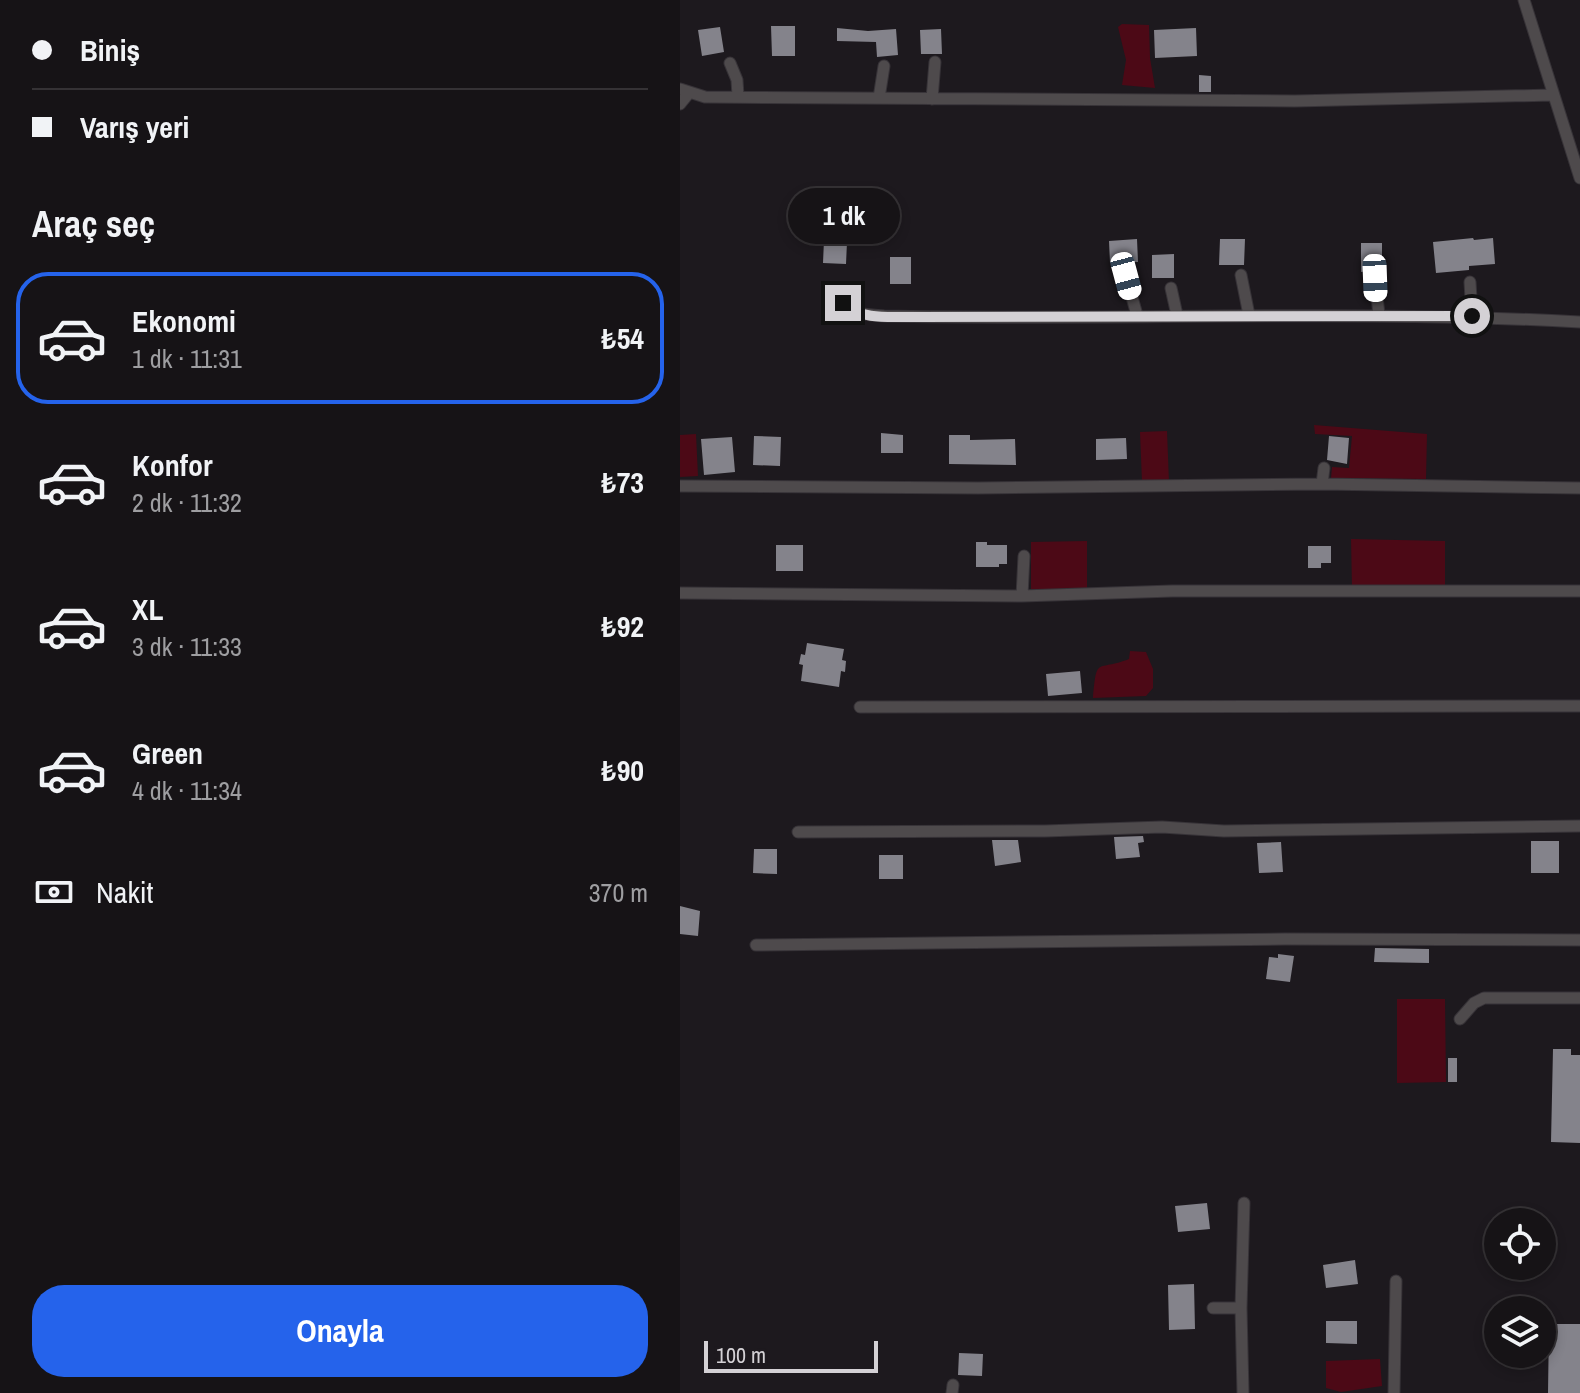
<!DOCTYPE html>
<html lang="tr">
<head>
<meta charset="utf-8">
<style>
	:root { --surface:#161316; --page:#1f1c1f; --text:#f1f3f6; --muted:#9e9ea1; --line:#353235; --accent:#2563eb }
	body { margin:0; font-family:"Archivo Narrow",sans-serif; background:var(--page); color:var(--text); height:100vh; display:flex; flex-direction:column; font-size:30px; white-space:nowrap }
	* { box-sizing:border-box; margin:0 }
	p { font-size:26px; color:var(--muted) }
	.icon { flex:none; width:44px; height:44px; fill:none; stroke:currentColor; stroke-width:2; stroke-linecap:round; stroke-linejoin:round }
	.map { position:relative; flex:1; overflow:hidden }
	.sheet { display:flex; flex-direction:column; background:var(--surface); width:680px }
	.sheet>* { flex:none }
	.hud { display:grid; align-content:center; height:176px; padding:0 32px; background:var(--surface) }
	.tools { position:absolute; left:804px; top:1208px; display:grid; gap:16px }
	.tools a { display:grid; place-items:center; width:72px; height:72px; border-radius:50%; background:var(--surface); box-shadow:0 4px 12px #0003,0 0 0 2px var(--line); font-size:40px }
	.scale { position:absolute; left:24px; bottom:20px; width:174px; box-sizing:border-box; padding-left:8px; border:4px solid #d4d1d5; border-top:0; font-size:22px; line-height:28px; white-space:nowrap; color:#d4d1d5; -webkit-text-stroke:6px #1d191e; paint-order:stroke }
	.end { position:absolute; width:36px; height:36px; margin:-18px; border:10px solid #d4d1d5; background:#111; box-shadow:0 0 0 4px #111 }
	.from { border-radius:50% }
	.bubble { position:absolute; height:56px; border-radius:28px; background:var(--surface); box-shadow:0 4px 12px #0003,0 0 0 2px var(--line); font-size:26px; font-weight:700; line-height:56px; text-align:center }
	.car { position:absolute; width:24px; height:48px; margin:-24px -12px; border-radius:10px; box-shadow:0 0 6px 2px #0007; background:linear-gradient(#fff 24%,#345 0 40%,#fff 0 76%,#345 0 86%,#fff 0) }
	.hud b { display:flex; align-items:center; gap:28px; height:76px; font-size:30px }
	.hud b+b { border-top:2px solid var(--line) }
	.hud i { width:20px; height:20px; background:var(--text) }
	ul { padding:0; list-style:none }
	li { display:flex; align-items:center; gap:24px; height:132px; margin:0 16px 12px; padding:0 16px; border:4px solid transparent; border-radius:32px }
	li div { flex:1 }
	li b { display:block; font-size:30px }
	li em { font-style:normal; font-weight:700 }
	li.on { border-color:var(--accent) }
	li>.icon { width:72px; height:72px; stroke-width:1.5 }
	h2 { padding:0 32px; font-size:36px; line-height:96px }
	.pay { display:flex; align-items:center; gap:20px; height:88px; padding:0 32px; font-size:30px }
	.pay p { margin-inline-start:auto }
	.action { display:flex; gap:16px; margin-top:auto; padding:16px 32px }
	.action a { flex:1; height:92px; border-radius:32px; background:var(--accent); color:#fff; font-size:32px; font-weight:700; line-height:92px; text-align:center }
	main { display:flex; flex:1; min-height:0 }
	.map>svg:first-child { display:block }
	.green { fill:#4c0916 }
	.building { fill:#84838b }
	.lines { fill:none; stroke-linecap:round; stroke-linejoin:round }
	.minor-casing { stroke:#373338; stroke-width:13 }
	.minor { stroke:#4e4a4c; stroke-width:11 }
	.route { stroke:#d4d1d5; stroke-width:10 }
</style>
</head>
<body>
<main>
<section class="sheet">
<div class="hud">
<b><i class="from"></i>Biniş</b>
<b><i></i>Varış yeri</b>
</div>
<h2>Araç seç</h2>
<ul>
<li class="on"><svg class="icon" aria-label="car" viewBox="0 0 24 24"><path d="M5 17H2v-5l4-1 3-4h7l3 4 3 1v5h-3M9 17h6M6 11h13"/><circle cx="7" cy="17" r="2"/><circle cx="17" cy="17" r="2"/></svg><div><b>Ekonomi</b><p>1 dk · 11:31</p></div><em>₺54</em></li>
<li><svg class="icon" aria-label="car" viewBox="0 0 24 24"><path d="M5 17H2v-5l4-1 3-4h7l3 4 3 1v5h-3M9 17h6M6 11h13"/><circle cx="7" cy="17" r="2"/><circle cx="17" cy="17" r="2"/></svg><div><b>Konfor</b><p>2 dk · 11:32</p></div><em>₺73</em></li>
<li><svg class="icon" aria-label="car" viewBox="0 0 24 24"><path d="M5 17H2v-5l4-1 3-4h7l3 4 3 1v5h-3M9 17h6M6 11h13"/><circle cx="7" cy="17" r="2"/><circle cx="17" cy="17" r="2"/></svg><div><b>XL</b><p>3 dk · 11:33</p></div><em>₺92</em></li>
<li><svg class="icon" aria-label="car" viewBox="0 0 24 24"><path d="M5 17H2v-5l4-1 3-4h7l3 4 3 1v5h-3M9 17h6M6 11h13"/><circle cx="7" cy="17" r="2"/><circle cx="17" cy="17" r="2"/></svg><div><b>Green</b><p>4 dk · 11:34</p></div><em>₺90</em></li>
</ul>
<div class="pay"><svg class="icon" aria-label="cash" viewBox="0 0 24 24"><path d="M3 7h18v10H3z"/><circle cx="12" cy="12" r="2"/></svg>Nakit<p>370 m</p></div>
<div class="action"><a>Onayla</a></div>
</section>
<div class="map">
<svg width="900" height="1393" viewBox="0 0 900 1393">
	<rect width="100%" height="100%" fill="#1d191e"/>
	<path class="green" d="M 442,24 L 469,25 L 470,58 L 475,88 L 442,85 L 446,60 L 438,27 Z
		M 634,425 L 747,434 L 746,479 L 651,478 L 652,467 L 669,468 L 672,436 L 635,434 Z
		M 487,431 L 489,482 L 462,482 L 460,432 Z
		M 16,434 L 18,476 L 0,477 L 0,435 Z
		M 671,539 L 765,541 L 765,587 L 672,588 Z
		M 407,541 L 407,590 L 351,589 L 351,542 Z
		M 450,651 L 466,652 L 473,669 L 473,688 L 466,696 L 413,698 C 417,655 416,672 449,659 Z
		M 717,999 L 765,999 L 766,1082 L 717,1083 Z
		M 700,1359 L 702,1386 L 661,1392 L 646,1388 L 646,1361 Z"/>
	<path class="building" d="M 91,26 L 115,26 L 115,56 L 92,56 Z
		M 40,27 L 44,52 L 22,56 L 18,30 Z
		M 157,28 L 188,31 L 216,29 L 218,55 L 197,57 L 196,42 L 157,41 Z
		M 516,28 L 517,56 L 475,58 L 474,30 Z
		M 261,29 L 262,54 L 241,54 L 240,30 Z
		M 519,75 L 531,76 L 531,92 L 519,92 Z
		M 793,238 L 794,240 L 813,238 L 815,264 L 789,266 L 789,270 L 756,273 L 753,242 Z
		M 457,239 L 458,262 L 430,263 L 429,241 Z
		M 540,239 L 565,239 L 564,265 L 539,265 Z
		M 144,240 L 167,242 L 166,264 L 143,263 Z
		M 681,243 L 702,243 L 702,272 L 695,270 L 681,272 Z
		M 494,254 L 494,278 L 472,278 L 472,255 Z
		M 210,257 L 231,257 L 231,284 L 210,284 Z
		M 201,433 L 223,435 L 223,453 L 201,453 Z
		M 269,435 L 290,435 L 290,440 L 335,439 L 336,465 L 269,464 Z
		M 74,436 L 101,437 L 100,466 L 73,465 Z
		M 649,436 L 669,438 L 667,464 L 647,460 Z
		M 52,437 L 55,472 L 24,475 L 21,439 Z
		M 446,438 L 447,459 L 416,460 L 416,439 Z
		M 296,542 L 307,542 L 307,545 L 327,545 L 327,564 L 319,564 L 319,567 L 296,567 Z
		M 96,545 L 123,545 L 123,571 L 96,571 Z
		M 628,546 L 651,546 L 651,563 L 641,563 L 641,568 L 628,568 Z
		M 127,643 L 164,649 L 162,660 L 166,661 L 165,672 L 161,671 L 159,687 L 121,681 L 123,665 L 119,664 L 121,654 L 125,655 Z
		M 400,671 L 402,693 L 368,696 L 366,674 Z
		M 463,836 L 464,842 L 458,843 L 460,857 L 436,859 L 434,837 Z
		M 312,840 L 338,840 L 341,862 L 315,866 Z
		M 851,841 L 879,841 L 879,873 L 851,873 Z
		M 601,842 L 603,872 L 579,873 L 577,843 Z
		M 74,849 L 97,849 L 97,874 L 73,873 Z
		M 199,855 L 223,855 L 223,879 L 199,879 Z
		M 0,906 L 20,911 L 18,936 L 0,934 Z
		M 695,948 L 749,949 L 749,963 L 694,962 Z
		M 598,954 L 614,956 L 610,982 L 586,979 L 589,957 L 598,958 Z
		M 873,1049 L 891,1049 L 891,1055 L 900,1055 L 900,1143 L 871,1142 Z
		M 768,1058 L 777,1058 L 777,1082 L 768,1082 Z
		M 527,1203 L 530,1229 L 498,1232 L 495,1206 Z
		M 675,1260 L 678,1284 L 646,1288 L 643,1265 Z
		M 514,1284 L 515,1329 L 489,1330 L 488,1285 Z
		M 646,1321 L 677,1321 L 677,1344 L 646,1343 Z
		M 869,1324 L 900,1324 L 900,1393 L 868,1393 Z
		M 279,1353 L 303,1354 L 302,1376 L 278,1375 Z"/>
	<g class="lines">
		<g class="minor-casing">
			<path id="minor" d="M 844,0 L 900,178
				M 50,63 L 57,80 L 58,96
				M 0,89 L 25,97 L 615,101 L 872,95
				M 199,98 L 204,66
				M 252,99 L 255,62
				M 0,104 L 9,93
				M 561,275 L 569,315
				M 446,276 L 457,315
				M 695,278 L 699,315
				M 790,282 L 792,316
				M 491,288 L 497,315
				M 163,303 C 175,315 187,315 204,316 C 436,321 668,309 900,322
				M 642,484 L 644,468
				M 0,486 L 298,488 L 642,484 L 900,488
				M 0,593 L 342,596 L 492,591 L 900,591
				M 342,596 L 344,556
				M 180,707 L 900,706
				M 118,832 L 365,831 L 482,827 L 544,831 L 900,826
				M 76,945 L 605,939 L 900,940
				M 780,1019 L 794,1003 L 804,998 L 900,998
				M 533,1308 L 561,1308
				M 272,1393 L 273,1385
				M 563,1393 L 561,1308 L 564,1203
				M 714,1393 L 716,1281"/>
		</g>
		<use href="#minor" class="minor"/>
	</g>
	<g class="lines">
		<path class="route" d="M 163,303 C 182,322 216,316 241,317 L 792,316"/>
	</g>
</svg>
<div class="tools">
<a><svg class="icon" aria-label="locate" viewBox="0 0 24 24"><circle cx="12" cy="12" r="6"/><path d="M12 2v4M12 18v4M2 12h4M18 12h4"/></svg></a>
<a><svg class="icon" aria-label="layers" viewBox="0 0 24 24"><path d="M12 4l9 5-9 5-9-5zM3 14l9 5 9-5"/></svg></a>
</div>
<div class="scale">100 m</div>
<i class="end from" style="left:792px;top:316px"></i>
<i class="end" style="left:163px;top:303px"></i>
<div class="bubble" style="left:108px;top:188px;width:112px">1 dk</div>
<i class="car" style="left:446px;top:276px;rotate:165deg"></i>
<i class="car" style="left:695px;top:278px;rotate:178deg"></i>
</div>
</main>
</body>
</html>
